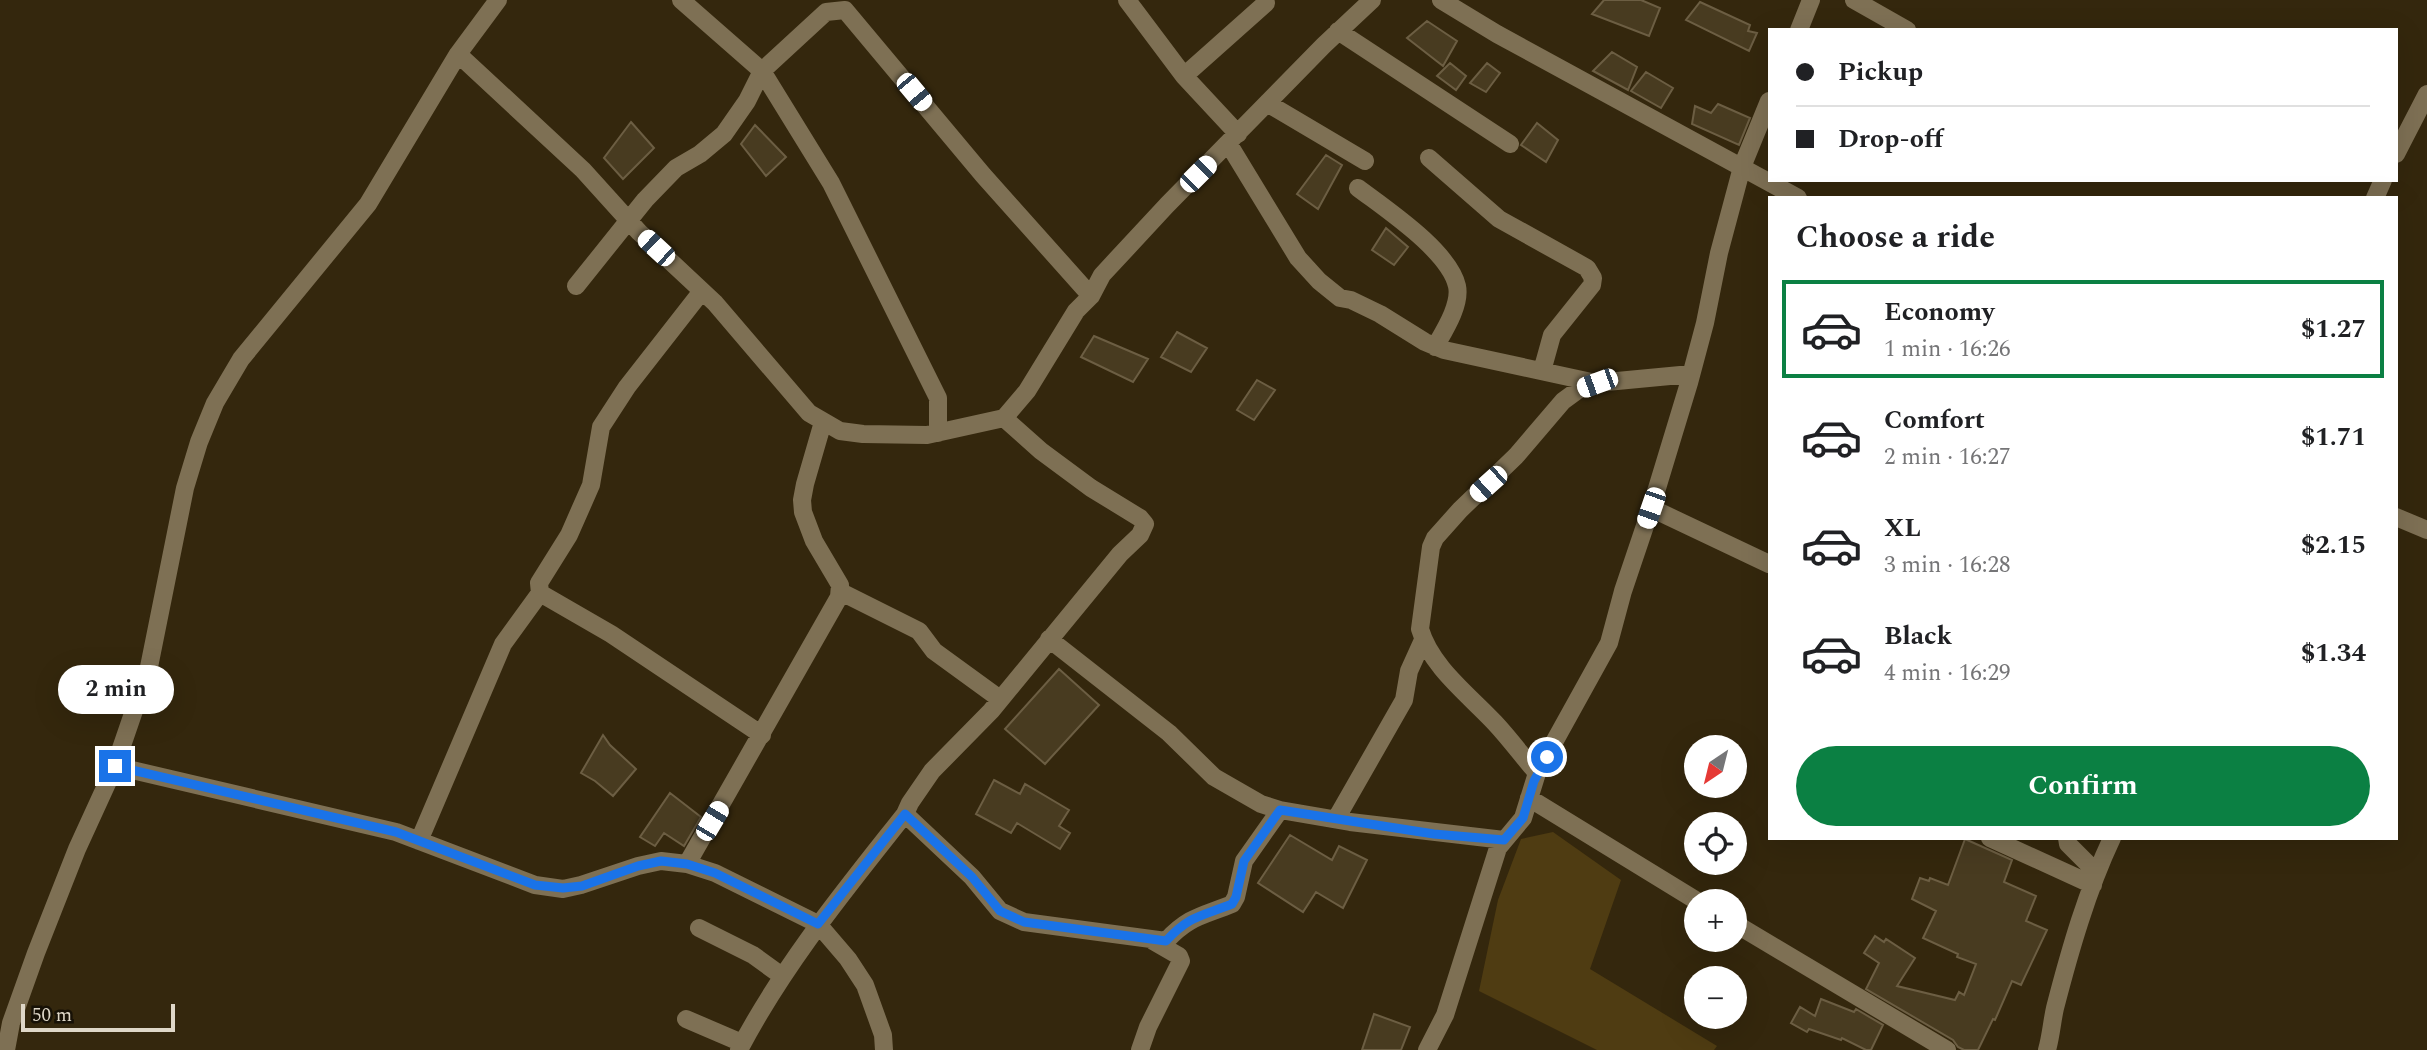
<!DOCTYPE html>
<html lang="en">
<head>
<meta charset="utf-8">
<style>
	:root { --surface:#fff; --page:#f2f2f2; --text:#202124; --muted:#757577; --line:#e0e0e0; --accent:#0b8043 }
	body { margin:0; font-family:Spectral,serif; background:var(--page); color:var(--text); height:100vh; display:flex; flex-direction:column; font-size:26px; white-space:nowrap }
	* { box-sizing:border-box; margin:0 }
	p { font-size:23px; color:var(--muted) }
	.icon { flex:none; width:38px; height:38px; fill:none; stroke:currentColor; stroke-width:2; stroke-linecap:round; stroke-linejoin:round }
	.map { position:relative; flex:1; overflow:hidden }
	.details { position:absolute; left:1768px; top:196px; width:630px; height:644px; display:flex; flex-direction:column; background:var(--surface); border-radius:0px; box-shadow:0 7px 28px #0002 }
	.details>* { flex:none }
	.hud { position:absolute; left:1768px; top:28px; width:630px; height:154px; border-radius:0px; box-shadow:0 7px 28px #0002; display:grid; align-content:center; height:154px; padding:0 28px; background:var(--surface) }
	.needle { width:46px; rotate:215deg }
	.tools { position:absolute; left:1684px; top:735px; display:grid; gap:14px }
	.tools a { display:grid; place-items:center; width:63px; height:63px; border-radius:50%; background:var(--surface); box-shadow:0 7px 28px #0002; font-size:35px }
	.scale { position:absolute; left:21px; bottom:18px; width:154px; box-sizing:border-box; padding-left:7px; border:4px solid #dfd7c8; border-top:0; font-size:19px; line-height:24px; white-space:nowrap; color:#dfd7c8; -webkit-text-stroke:5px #171106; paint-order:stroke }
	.end { position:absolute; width:32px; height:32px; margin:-16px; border:9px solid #1a73e8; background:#fff; box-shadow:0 0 0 4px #fff }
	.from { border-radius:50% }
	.bubble { position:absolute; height:49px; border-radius:24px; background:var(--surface); box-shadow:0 7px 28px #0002; font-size:23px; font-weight:700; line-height:49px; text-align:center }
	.car { position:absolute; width:21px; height:42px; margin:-21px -10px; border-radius:9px; box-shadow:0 0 5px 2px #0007; background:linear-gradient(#fff 24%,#345 0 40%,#fff 0 76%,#345 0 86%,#fff 0) }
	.hud b { display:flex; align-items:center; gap:24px; height:66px; font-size:26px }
	.hud b+b { border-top:2px solid var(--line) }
	.hud i { width:18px; height:18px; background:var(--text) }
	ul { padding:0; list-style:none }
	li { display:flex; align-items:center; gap:21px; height:98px; margin:0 14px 10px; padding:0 14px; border:4px solid transparent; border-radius:0px }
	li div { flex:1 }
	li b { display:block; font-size:26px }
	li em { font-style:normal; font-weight:700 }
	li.selected { border-color:var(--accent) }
	li>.icon { width:63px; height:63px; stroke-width:1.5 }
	h2 { padding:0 28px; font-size:32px; line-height:84px }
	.button { display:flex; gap:14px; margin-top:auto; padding:14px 28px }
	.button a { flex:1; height:80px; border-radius:42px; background:var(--accent); color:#fff; font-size:28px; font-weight:700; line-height:80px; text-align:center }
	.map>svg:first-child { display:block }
	.green { fill:#4f3c12 }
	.building { fill:#483b20; stroke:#6c5e43; stroke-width:2 }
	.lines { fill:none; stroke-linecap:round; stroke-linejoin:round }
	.street { stroke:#7e7054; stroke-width:18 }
	.route { stroke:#1a73e8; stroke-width:9 }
</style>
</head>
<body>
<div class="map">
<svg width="2427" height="1050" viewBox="0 0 2427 1050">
	<rect width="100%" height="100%" fill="#34270d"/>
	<path class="green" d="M 1553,832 L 1621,880 L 1590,969 L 1717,1046 L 1714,1050 L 1597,1050 L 1479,991 L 1498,900 L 1521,839 Z"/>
	<path class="building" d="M 1604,0 L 1641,0 L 1660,8 L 1649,36 L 1592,14 Z
		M 1700,2 L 1750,25 L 1748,31 L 1757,33 L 1749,51 L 1686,20 Z
		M 1427,21 L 1457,41 L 1443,66 L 1407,38 Z
		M 1612,52 L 1637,67 L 1628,90 L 1593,71 Z
		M 1450,63 L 1466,76 L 1456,90 L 1437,76 Z
		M 1487,63 L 1500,73 L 1486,92 L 1470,83 Z
		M 1646,72 L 1673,88 L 1661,108 L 1631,91 Z
		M 1718,104 L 1750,118 L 1739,145 L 1692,124 L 1695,106 L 1711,113 Z
		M 631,122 L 654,148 L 623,179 L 604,158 Z
		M 1537,123 L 1558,140 L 1546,162 L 1521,145 Z
		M 755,125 L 786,157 L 766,176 L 741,144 Z
		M 1326,155 L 1342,165 L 1318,209 L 1297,194 Z
		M 1386,228 L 1408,247 L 1394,265 L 1372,250 Z
		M 1177,332 L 1207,348 L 1191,372 L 1161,357 Z
		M 1094,336 L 1148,359 L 1133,382 L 1081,357 Z
		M 1257,380 L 1275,390 L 1254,420 L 1237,410 Z
		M 1059,669 L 1099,705 L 1045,764 L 1005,729 Z
		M 106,674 L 129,690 L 125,702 L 96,689 Z
		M 603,735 L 610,745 L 636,769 L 613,796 L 595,781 L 581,773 Z
		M 994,780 L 1020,794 L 1025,784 L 1069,810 L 1059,826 L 1070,833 L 1060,849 L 1017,823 L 1011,833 L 976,814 Z
		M 670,793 L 701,817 L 684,846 L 664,833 L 655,846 L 640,837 Z
		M 1290,835 L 1332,860 L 1339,846 L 1367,860 L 1343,908 L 1316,892 L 1303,912 L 1258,883 Z
		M 1965,839 L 2012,860 L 2004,882 L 2036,896 L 2026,921 L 2047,930 L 2021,985 L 2012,981 L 1995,1020 L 1993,1019 L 1978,1050 L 1964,1050 L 1958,1047 L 1953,1040 L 1866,989 L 1879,963 L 1864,953 L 1875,936 L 1884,942 L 1886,939 L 1915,958 L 1897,986 L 1955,1000 L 1959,992 L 1964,995 L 1976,964 L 1957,957 L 1958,954 L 1923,938 L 1936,911 L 1912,899 L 1920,878 L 1929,881 L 1930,878 L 1948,885 Z
		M 1821,999 L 1854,1012 L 1856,1009 L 1883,1025 L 1871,1050 L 1866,1050 L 1842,1038 L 1841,1040 L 1809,1029 L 1807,1032 L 1791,1023 L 1800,1007 L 1815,1016 Z
		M 1374,1014 L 1410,1027 L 1401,1050 L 1362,1050 Z"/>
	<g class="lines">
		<path class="street" d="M 681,0 L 762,71 L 831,183 L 938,398 L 938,433
			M 1127,0 L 1184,76 L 1238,134
			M 1441,0 L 1497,34 L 1798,198
			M 1854,0 L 1907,30
			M 1799,30 L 1811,0
			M 1338,31 L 1510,144
			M 458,54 L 583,170 L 639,232 L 715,303 L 809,413 L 840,431 L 863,434 L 927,435 L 1004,418 L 1027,391 L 1076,311 L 1091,296 L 1102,275 L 1167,205 L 1324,45 L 1372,0
			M 1184,76 L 1266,3
			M 1267,103 L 1365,161
			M 1228,143 L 1298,258 L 1319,281 L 1340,298 L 1351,300 L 1380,314 L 1425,342 L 1444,350 L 1596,383
			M 2396,154 L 2427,94
			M 1429,158 L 1499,219 L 1587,268 L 1593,278 L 1592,285 L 1552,335 L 1542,371
			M 1358,188 C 1387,210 1449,251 1457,286 C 1461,305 1444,331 1435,347
			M 2375,198 L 2383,180
			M 576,286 L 645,200 L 676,168 L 700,154 L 724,134 L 747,101 L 762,71 L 826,12 L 845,10 L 983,175 L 1091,296
			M 1651,508 L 1769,564
			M 2396,517 L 2427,530
			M 841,592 L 919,631 L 934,651 L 1000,699
			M 540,593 L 611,634 L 762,735
			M 1049,639 L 1169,733 L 1214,777 L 1261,804 L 1280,810 L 1350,822 L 1504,840
			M 115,766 L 396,832 L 535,885 L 563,889 L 581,885 L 638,866 L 661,861 L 687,864 L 715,873 L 818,924 L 848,959 L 865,985 L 883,1035 L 884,1050
			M 1537,773 C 1523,757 1510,739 1495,723 C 1469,695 1431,667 1420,629 L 1431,547 L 1435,538 L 1460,510 L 1516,456 L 1563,401 L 1578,390 L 1596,383 L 1691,374
			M 1529,798 L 1697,901
			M 905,814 L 972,877 L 1000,911 L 1024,922 L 1166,941 C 1189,916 1203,916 1232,904 L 1236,897 L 1244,861 L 1280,810
			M 1336,819 L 1404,700 L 1409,671 L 1423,640
			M 1990,838 L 2093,885
			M 2067,838 L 2068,844 L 2096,872
			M 419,841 L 503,644 L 540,593 L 539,583 L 569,535 L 591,485 L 601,427 L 627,387 L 702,291
			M 687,864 L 839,597 L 840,585 L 814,541 L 803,512 L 802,500 L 805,484 L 823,422
			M 1734,923 L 1947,1050
			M 699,928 L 753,955 L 782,976
			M 686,1019 L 742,1043
			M 6,1050 L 11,1023 L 36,953 L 77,849 L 115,766 L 149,667 L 185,488 L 199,442 L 215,403 L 241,359 L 368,204 L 458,54 L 498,0
			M 739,1050 C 784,964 845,890 905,814 L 910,803 L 932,771 L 991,711 L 1120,554 L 1140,535 L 1145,524 L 1140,518 L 1091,488 L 1041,451 L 1004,418
			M 1140,1050 L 1148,1027 L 1181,961 L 1179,956 L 1153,941
			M 1427,1050 L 1445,1015 L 1498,848 L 1523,818 L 1537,773 L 1609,643 L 1623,591 L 1651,508 L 1689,383 L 1705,323 L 1719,253 L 1742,167 L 1769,101
			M 2047,1050 C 2051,1036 2052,1021 2055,1008 C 2070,950 2087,891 2112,838"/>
	</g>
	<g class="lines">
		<path class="route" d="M 115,766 L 396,832 L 535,885 L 563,888 L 582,886 L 638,866 L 661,861 L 687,864 L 715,873 L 818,924 L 905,814 L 972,877 L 1000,911 L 1024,922 L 1166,941 C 1190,915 1202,916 1232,904 L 1236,897 L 1244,861 L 1280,810 L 1434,834 L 1504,840 L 1523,818 L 1534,781 L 1547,757"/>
	</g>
</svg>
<div class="tools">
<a><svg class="needle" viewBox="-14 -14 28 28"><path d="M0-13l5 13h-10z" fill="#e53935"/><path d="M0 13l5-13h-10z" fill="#757577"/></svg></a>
<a><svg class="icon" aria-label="locate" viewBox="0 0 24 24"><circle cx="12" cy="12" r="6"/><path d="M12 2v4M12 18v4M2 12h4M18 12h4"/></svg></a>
<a>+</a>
<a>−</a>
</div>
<div class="scale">50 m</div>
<i class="end from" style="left:1547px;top:757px"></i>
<i class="end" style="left:115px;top:766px"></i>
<div class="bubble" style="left:58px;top:665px;width:116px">2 min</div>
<i class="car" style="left:914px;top:92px;rotate:140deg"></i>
<i class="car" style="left:1198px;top:174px;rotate:45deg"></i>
<i class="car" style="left:656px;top:248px;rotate:313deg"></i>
<i class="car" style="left:1597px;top:383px;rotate:250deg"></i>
<i class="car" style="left:1488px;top:484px;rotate:228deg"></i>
<i class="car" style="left:1651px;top:508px;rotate:199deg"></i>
<i class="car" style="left:712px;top:821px;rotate:31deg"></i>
<div class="hud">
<b><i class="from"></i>Pickup</b>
<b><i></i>Drop-off</b>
</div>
<section class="details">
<h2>Choose a ride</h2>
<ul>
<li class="selected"><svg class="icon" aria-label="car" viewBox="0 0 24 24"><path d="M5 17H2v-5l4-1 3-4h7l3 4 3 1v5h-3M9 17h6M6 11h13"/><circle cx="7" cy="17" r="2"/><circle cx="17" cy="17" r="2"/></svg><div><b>Economy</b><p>1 min · 16:26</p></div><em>$1.27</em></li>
<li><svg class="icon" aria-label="car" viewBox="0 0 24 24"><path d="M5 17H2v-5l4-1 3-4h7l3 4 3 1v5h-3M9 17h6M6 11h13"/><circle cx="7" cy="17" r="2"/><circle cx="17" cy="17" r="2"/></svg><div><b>Comfort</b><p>2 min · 16:27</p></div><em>$1.71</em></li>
<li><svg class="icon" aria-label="car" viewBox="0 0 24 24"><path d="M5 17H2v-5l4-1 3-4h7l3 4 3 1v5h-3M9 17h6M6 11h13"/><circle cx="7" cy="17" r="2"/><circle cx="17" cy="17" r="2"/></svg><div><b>XL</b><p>3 min · 16:28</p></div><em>$2.15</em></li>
<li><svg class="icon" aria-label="car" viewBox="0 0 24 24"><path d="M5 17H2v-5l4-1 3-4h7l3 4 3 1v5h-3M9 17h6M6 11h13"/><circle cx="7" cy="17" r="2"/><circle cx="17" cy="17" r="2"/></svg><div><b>Black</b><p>4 min · 16:29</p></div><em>$1.34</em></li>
</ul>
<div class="button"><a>Confirm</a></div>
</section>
</div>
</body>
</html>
